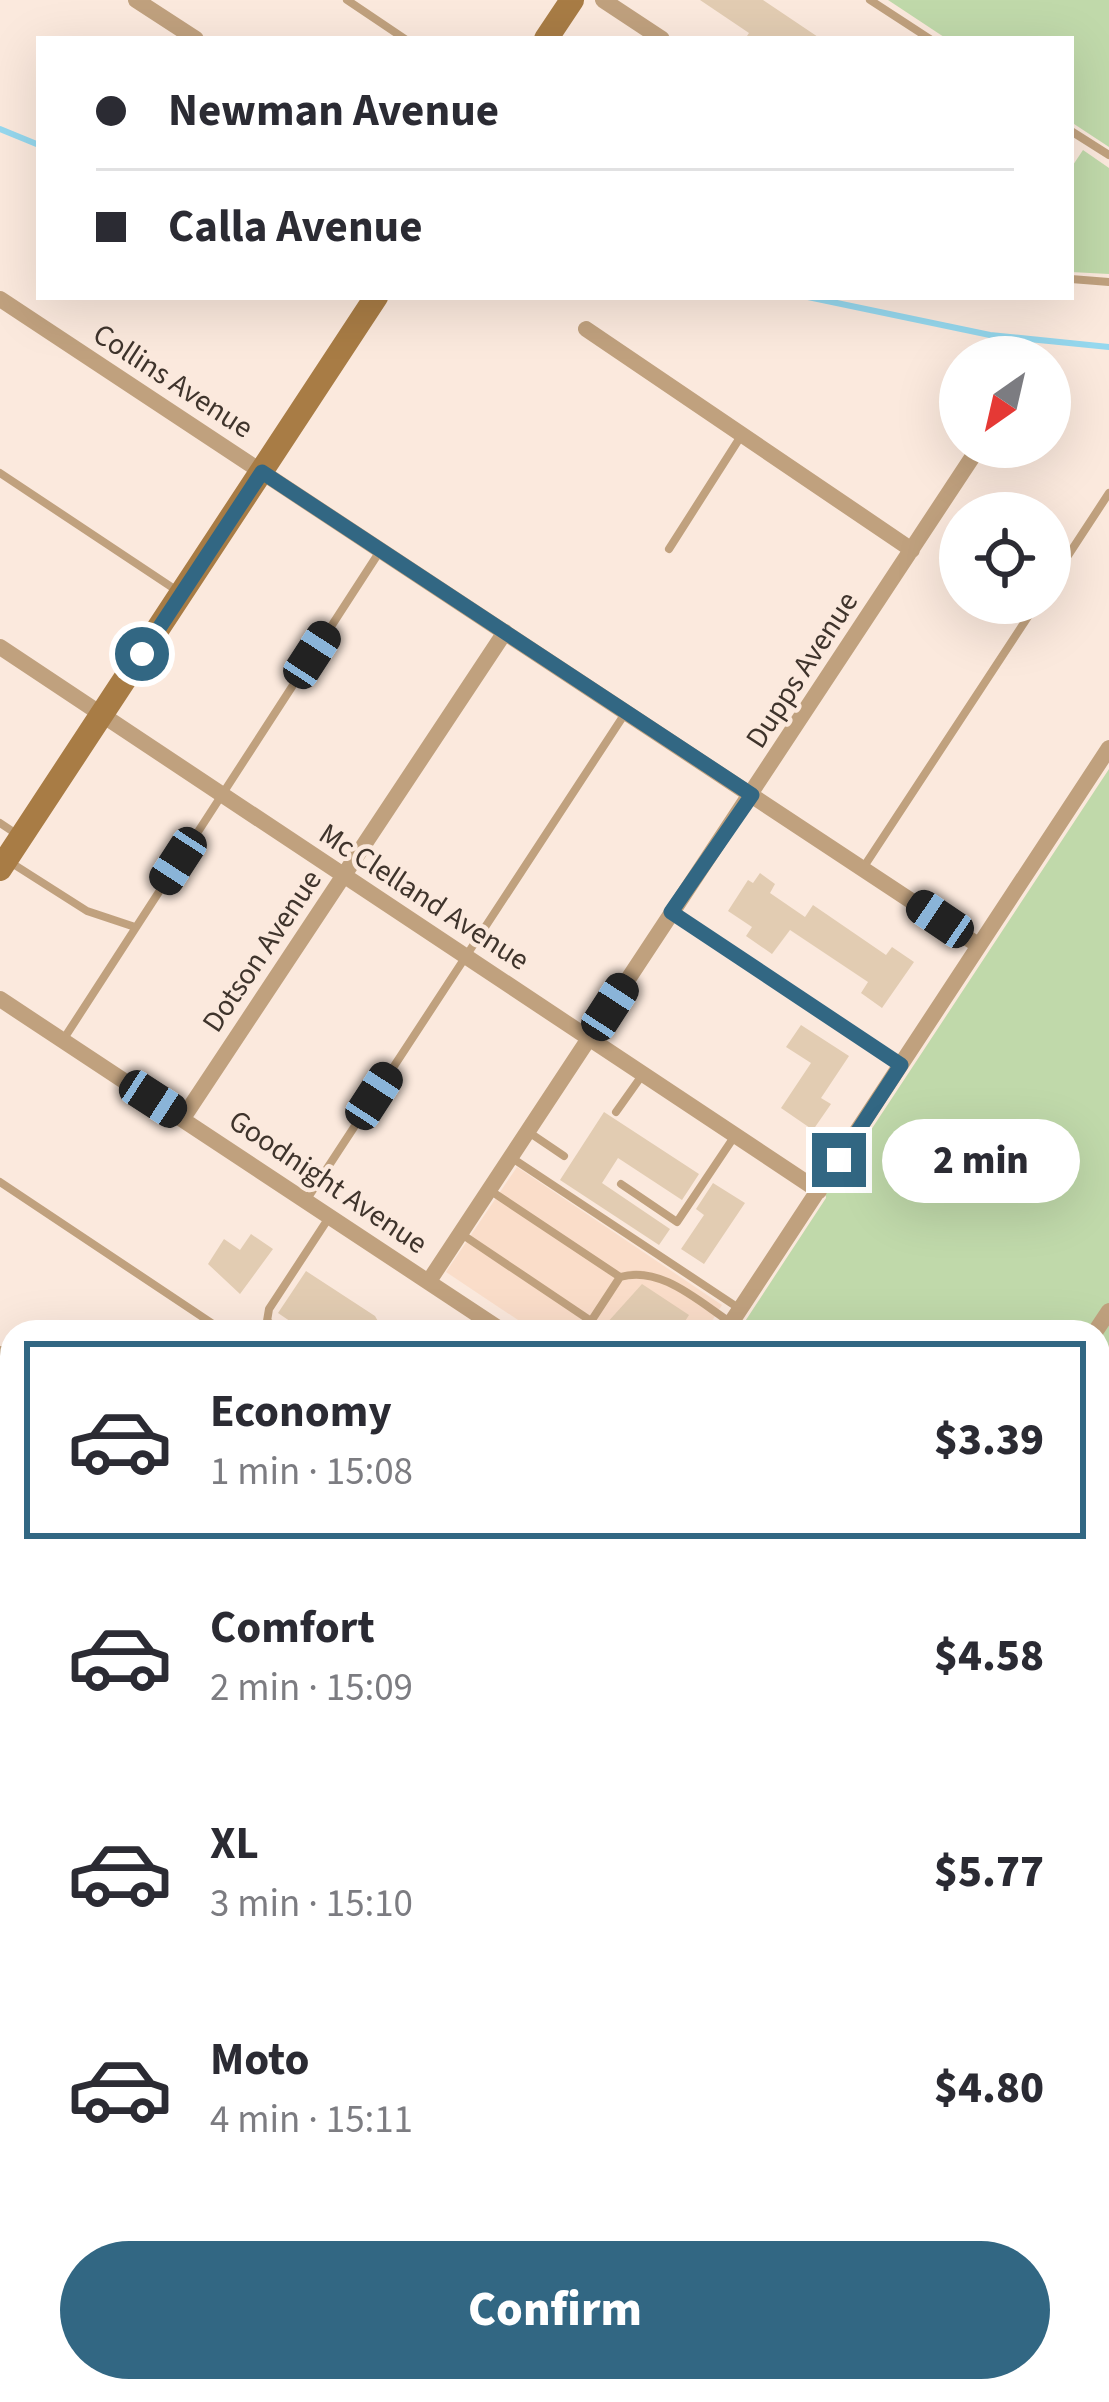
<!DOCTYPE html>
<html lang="en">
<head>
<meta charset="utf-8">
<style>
	:root { --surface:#fff; --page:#f2f2f3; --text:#2b2b33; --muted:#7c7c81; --line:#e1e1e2; --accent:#326783 }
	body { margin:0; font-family:"Source Sans 3",sans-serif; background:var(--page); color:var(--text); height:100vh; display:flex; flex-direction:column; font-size:45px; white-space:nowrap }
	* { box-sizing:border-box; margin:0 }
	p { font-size:39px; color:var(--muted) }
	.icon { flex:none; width:66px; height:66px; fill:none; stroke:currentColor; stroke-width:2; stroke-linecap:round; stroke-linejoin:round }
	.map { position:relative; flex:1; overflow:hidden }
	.sheet { position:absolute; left:0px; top:1320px; width:1110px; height:1083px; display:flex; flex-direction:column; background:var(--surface); border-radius:36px 36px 0 0; box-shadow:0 12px 48px #0002 }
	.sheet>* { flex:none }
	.guide { position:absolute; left:36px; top:36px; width:1038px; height:264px; border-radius:0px; box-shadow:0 12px 48px #0002; display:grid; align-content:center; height:264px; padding:0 60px; background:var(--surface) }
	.needle { width:78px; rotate:214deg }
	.fabs { position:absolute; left:939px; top:336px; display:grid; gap:24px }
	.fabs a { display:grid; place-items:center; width:132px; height:132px; border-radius:50%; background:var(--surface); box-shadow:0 12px 48px #0002; font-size:60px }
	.end { position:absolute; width:54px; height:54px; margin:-27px; border:15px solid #326783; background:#fff; box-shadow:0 0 0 6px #fff }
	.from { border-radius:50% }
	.bubble { position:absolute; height:84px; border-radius:42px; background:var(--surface); box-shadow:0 12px 48px #0002; font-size:39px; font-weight:800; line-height:84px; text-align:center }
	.car { position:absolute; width:36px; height:72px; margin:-36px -18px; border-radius:15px; box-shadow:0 0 9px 3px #0007; background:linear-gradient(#222 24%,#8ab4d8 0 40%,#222 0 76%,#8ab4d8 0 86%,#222 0) }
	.guide b { display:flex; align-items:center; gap:42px; height:114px; font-size:45px }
	.guide b+b { border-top:3px solid var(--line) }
	.guide i { width:30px; height:30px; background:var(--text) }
	ul { padding:21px 0 0; list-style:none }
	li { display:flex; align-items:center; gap:36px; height:198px; margin:0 24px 18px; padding:0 36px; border:6px solid transparent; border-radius:0px }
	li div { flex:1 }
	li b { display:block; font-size:45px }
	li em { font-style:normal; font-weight:800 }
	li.active { border-color:var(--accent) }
	li>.icon { width:108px; height:108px; stroke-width:1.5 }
	.action { display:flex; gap:24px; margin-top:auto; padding:24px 60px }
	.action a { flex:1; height:138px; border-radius:72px; background:var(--accent); color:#fff; font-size:48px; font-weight:800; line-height:138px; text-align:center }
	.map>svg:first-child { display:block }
	.built { fill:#faddc9 }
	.green { fill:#c0d9aa }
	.water { fill:#96d8ee }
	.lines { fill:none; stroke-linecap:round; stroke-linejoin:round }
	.stream { stroke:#96d8ee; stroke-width:6 }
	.building { fill:#e2ccb2 }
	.lane { stroke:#c0a17e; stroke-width:8 }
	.street { stroke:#c0a17e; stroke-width:16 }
	.secondary { stroke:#a87c45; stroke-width:24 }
	.route { stroke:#326783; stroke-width:15 }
	.labels { text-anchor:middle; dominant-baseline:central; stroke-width:9; stroke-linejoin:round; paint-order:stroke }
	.street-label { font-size:30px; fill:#3f342c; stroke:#fbe9dd }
</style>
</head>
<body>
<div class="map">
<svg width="1109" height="2402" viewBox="0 0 1109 2402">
	<rect width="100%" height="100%" fill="#fbe9dd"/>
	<path class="built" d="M 517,1167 L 722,1305 L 705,1332 L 536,1332 L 446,1272 Z"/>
	<path class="green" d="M 888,0 L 1109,0 L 1109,147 L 1071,122 L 1071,39 L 947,39 Z
		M 1083,150 L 1109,168 L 1109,274 L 1071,272 L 1071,168 Z
		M 1109,769 L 1109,2402 L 614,2402 L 600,2391 L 1098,2391 L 1098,1332 L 738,1332 L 826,1198 L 825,1189 L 836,1183 Z"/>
	<path class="water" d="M 1098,1903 L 1109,1910 L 1109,2198 L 1098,2192 Z
		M 0,2281 L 12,2286 L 12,2391 L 226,2391 L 248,2402 L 0,2402 Z"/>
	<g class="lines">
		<path class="stream" d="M 0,129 L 39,145
			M 808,297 L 990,335 L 1109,347"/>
	</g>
	<path class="building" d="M 700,0 L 763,0 L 821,39 L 745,39 L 749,33 Z
		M 760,873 L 775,884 L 770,893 L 805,917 L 813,905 L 886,955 L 892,947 L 914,962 L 882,1008 L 861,993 L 868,982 L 790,930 L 772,954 L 746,936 L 752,927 L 728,911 L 748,880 L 753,883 Z
		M 801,1025 L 849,1056 L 821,1098 L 831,1104 L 813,1130 L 781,1108 L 811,1063 L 786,1047 Z
		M 604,1112 L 699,1174 L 682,1200 L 618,1158 L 602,1183 L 670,1229 L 659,1245 L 560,1180 Z
		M 713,1183 L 745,1203 L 704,1264 L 681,1249 L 704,1215 L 696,1209 Z
		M 251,1234 L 273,1249 L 240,1294 L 208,1264 L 224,1239 L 240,1250 Z
		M 306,1271 L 375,1316 L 384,1332 L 306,1332 L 278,1313 Z
		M 642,1284 L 689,1315 L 678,1332 L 617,1332 L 606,1324 Z"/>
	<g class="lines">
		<path class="lane" d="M 347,0 L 405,39
			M 870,0 L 930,39
			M 1071,131 L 1109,155
			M 1071,279 L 1109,282
			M 0,473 L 176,590
			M 669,549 L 741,436
			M 1050,583 L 1109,493
			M 0,823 L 15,833
			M 10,862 L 87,911 L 135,927
			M 863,868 L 1037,603
			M 672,913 L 900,1064
			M 63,1040 L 380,551
			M 616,1112 L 643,1074
			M 530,1133 L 564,1156
			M 512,1158 L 740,1309
			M 0,1182 L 225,1332
			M 621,1184 L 677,1222 L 734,1137
			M 491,1191 L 620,1277
			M 307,1199 L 624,715
			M 463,1235 L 591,1321
			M 281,1332 L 267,1321 L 269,1309 L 330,1216
			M 584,1332 L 620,1277 C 660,1265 698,1301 730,1322
			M 1098,2215 L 1109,2218
			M 0,2220 L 12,2226
			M 348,2391 L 371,2402
			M 1017,2391 L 1032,2402"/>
		<path class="street" d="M 136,0 L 196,39
			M 603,0 L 662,39
			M 0,299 L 978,945
			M 586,329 L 912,550
			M 0,647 L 819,1191
			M 0,999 L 504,1332
			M 183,1118 L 505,632
			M 429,1281 L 979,447
			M 725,1332 L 1109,748
			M 1095,1332 L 1109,1311
			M 0,1354 L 12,1362
			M 0,1459 L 12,1442
			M 0,1527 L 12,1537
			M 1098,1724 L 1109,1731
			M 1098,1791 L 1109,1781"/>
		<path class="secondary" d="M 546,39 L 572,0
			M 0,869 L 376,297"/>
	</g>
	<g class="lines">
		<path class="route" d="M 142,654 L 262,472 L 752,795 L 671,912 L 901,1065 L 839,1160"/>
	</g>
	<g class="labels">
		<g class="street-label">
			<text transform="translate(173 381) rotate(33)">Collins Avenue</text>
			<text transform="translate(802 670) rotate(-57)">Dupps Avenue</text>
			<text transform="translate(424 897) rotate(33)">Mc Clelland Avenue</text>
			<text transform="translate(262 951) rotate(-56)">Dotson Avenue</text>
			<text transform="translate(328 1182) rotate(34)">Goodnight Avenue</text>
		</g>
	</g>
</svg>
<div class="fabs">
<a><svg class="needle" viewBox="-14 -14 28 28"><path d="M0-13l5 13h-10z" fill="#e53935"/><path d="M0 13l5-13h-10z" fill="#7c7c81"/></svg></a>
<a><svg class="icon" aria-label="locate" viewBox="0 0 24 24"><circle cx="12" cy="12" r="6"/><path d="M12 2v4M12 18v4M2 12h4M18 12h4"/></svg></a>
</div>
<i class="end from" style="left:142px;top:654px"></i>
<i class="end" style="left:839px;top:1160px"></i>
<div class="bubble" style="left:882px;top:1119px;width:198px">2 min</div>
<i class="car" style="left:312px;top:655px;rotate:33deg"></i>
<i class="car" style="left:178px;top:861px;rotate:213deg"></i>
<i class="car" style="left:940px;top:919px;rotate:304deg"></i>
<i class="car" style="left:610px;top:1007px;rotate:33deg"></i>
<i class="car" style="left:374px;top:1096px;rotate:33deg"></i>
<i class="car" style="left:153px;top:1099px;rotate:123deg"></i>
<div class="guide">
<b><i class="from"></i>Newman Avenue</b>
<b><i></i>Calla Avenue</b>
</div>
<section class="sheet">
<ul>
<li class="active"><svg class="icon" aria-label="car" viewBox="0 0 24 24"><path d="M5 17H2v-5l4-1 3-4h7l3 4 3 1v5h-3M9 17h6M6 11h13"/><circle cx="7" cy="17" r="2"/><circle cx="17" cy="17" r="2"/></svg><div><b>Economy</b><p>1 min · 15:08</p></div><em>$3.39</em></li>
<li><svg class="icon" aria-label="car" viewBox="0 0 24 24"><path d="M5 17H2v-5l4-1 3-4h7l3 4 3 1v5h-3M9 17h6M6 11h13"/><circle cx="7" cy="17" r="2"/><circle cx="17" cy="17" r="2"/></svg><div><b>Comfort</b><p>2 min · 15:09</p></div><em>$4.58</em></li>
<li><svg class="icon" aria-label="car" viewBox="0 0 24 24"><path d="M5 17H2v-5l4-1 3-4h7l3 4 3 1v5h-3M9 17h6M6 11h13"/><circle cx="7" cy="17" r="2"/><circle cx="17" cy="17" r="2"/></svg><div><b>XL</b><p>3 min · 15:10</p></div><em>$5.77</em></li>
<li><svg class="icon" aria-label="car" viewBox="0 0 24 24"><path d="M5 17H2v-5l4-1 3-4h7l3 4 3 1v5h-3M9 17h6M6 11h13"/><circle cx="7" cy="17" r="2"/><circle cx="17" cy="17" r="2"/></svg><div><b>Moto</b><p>4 min · 15:11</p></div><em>$4.80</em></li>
</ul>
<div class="action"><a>Confirm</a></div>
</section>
</div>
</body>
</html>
